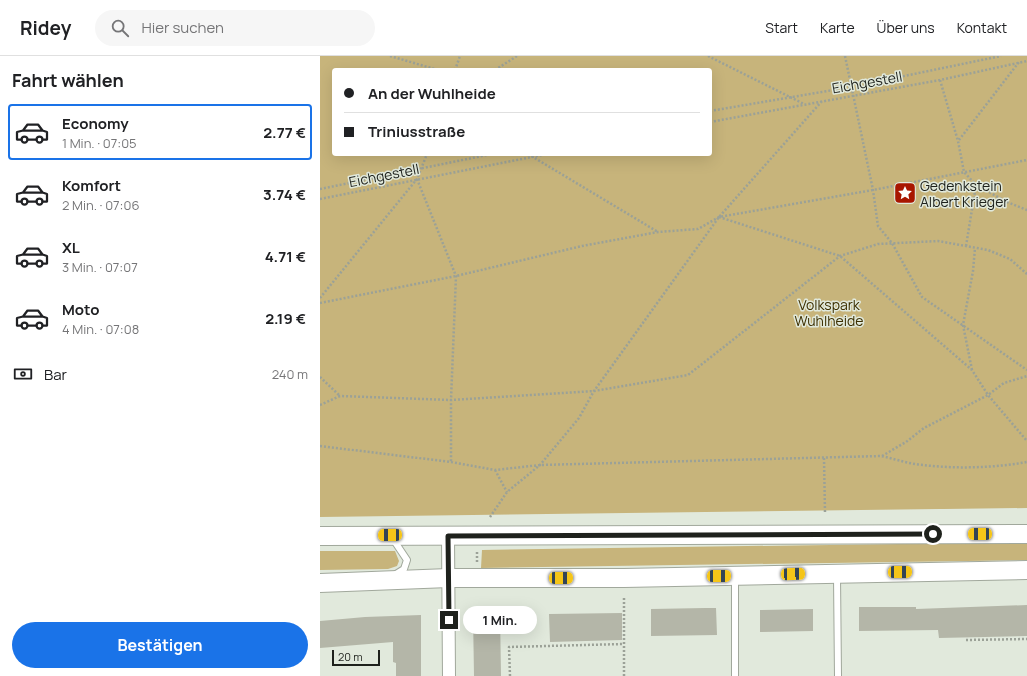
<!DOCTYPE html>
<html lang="de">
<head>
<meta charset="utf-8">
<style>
	:root { --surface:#fff; --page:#f6f6f6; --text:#202124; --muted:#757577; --line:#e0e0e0; --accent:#1a73e8 }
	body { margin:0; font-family:Manrope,sans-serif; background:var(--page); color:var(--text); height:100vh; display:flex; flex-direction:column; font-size:15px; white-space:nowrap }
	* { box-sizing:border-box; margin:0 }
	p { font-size:13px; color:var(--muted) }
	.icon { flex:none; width:22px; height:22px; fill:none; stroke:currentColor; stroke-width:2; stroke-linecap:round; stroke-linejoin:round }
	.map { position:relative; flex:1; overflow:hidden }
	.panel { display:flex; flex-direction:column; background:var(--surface); width:320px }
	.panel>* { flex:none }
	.top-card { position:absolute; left:12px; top:12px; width:380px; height:88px; border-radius:4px; box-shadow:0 4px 16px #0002; display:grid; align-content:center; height:88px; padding:0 12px; background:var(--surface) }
	.scale { position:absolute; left:12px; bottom:10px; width:48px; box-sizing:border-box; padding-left:4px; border:2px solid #1e211c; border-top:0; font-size:11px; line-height:14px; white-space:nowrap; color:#1e211c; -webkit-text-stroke:3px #e1e9dc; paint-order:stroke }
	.end { position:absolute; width:18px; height:18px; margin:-9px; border:5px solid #1e211c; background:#fff; box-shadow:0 0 0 2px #fff }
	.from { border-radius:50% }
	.bubble { position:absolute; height:28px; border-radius:14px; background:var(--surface); box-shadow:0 4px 16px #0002; font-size:13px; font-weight:700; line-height:28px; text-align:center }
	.car { position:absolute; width:12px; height:24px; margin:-12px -6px; border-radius:5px; box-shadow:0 0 3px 1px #0007; background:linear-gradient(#f5c518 24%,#345 0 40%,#f5c518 0 76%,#345 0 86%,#f5c518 0) }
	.top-card b { display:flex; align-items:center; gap:14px; height:38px; font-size:15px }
	.top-card b+b { border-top:1px solid var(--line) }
	.top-card i { width:10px; height:10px; background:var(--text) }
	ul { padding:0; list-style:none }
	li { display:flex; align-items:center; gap:12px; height:56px; margin:0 8px 6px; padding:0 4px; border:2px solid transparent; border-radius:4px }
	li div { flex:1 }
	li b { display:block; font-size:15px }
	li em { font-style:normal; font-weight:700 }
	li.current { border-color:var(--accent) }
	li>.icon { width:36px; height:36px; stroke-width:1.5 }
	h2 { padding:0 12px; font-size:18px; line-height:48px }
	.pay { display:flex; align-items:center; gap:10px; height:44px; padding:0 12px; font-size:15px }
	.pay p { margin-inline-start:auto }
	.primary-button { display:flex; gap:8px; margin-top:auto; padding:8px 12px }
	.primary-button a { flex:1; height:46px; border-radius:24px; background:var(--accent); color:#fff; font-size:16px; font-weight:700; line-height:46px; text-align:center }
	header { display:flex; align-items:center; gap:24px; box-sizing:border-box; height:56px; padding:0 20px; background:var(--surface); border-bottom:1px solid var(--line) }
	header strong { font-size:19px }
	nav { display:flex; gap:22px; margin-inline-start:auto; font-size:14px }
	.search { width:280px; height:36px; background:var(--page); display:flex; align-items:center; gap:10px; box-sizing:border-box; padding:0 14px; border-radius:22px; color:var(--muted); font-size:15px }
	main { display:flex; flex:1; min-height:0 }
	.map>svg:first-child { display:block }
	.green { fill:#c7b47b; fill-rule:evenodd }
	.building { fill:#b4b6a8 }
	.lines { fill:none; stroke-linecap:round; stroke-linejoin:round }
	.lane-casing { stroke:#a1a89c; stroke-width:8 }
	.street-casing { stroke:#a1a89c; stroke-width:14 }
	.secondary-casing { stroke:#a1a89c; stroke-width:20 }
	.path { stroke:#9ba197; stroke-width:2.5; stroke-dasharray:2 2; stroke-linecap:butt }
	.lane { stroke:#fff; stroke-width:6 }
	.street { stroke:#fff; stroke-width:12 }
	.secondary { stroke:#fff; stroke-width:18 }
	.route { stroke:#1e211c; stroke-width:5 }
	.labels { text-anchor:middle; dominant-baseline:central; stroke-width:3; stroke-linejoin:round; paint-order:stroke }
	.street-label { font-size:14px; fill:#1e211c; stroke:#e1e9dc }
	.poi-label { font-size:14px; fill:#1e211c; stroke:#e1e9dc; text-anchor:start }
	.park-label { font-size:14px; fill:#3c2f00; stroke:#e1e9dc }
</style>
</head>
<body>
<header>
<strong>Ridey</strong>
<div class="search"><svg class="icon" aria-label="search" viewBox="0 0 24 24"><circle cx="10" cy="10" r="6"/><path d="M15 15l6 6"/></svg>Hier suchen</div>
<nav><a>Start</a><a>Karte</a><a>Über uns</a><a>Kontakt</a></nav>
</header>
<main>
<section class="panel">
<h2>Fahrt wählen</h2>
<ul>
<li class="current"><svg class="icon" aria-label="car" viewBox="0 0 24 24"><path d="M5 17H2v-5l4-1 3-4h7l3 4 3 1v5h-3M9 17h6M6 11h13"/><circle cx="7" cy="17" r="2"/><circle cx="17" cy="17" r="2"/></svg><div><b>Economy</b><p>1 Min. · 07:05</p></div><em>2.77 €</em></li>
<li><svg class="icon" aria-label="car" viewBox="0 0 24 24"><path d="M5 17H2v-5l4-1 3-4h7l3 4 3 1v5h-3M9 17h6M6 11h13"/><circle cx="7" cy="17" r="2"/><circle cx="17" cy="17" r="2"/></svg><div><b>Komfort</b><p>2 Min. · 07:06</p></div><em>3.74 €</em></li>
<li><svg class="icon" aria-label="car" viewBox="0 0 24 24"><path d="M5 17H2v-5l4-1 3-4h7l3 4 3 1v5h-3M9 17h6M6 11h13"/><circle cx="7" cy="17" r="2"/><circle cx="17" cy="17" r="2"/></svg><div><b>XL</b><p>3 Min. · 07:07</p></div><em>4.71 €</em></li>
<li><svg class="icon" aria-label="car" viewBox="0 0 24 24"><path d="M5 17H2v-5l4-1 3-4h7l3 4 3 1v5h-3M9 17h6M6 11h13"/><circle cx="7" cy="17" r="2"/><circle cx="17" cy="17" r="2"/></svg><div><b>Moto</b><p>4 Min. · 07:08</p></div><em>2.19 €</em></li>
</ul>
<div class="pay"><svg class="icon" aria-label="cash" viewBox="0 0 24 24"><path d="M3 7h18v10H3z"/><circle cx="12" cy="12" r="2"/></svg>Bar<p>240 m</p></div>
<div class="primary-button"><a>Bestätigen</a></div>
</section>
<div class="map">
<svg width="707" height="620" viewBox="0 0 707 620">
	<rect width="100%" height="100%" fill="#e1e9dc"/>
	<path class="green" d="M 0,0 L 707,0 L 707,452 L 0,461 ZM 14,14 L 390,14 L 390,98 L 14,98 Z
		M 707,486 L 707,504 L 161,512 L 162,494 Z
		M 0,495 L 75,495 L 79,505 L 77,510 L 68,513 L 0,514 Z"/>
	<path class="building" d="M 707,549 L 707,580 L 619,582 L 618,574 L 539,575 L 539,551 L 596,551 L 596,553 Z
		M 385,552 L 396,552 L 397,579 L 331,580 L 331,553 Z
		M 493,553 L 493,575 L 440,576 L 440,554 Z
		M 180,557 L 181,620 L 154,620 L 153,558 Z
		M 302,557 L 302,584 L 230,586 L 229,558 Z
		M 101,559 L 101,620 L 76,620 L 76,607 L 73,606 L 73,586 L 0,592 L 0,565 L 45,561 Z"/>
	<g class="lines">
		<g class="lane-casing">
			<path id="lane" d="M 73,483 L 87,504 L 84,513 L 76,518
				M 517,520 L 518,620
				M 415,522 L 415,620"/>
		</g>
		<g class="street-casing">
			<path id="street" d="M 128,480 L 129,620"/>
		</g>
		<g class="secondary-casing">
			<path id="secondary" d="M 0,480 L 707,478
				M 0,527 L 129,522 L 304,522 L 707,514"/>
		</g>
		<path class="path" d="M 70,0 L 118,14
			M 388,0 L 484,48
			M 525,0 L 553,134 L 558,170 L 572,187 L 602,241 L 707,314
			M 135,14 L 140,0
			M 175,14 L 197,0
			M 620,24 L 638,85 L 644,116 L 656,129 L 687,146 L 707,154
			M 390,55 L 531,31 L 681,0
			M 390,66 L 620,24 L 707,5
			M 639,84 L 699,6
			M 208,98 L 338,176
			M 97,123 L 136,220 L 131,344 L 131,406
			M 0,133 L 172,98
			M 0,143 L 227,98
			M 399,161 L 520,200 L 652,314 L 668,339 L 707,385
			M 646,190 L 656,129
			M 0,242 L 97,123 L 107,98
			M 0,247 L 136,220 L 262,190 L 338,176 L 378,173 L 399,161 L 553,134 L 707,104
			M 652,314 L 643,269 L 653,215 L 655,192
			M 0,321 L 20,340
			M 0,349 L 20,340 L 131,344 L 274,335 L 368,319 L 520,200 L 558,188 L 618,185 L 668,194 L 690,203 L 707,218
			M 0,390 L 131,406 L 175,414 L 220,409 L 561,400 C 575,403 589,408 603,409 C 637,413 673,412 707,406
			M 562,400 L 586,386 L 604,372 L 668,339 L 684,327 L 707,320
			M 504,402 L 505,457
			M 175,414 L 187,436
			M 170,461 L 187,436 L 220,409 L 259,362 L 274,335 L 399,161 L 503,44
			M 157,506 L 157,495
			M 646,584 L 707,583
			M 190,620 L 189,591 L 303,588
			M 304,620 L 304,540"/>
		<use href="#lane" class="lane"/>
		<use href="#street" class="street"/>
		<use href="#secondary" class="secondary"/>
	</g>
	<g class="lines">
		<path class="route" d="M 129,564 L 128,480 L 613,478"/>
	</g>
	<defs>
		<g id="sight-square" transform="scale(1.15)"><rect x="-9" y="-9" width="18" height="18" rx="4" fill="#a81600" stroke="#e1e9dc"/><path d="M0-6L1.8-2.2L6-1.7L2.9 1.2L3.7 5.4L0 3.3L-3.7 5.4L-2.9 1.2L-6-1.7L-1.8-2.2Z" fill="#fff"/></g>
	</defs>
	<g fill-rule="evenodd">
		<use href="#sight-square" x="585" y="137"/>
	</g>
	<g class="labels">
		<g class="street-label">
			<text transform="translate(547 26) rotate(-10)">Eichgestell</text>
			<text transform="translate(64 119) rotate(-11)">Eichgestell</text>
		</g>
		<g class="poi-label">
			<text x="600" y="129">Gedenkstein<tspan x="600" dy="16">Albert Krieger</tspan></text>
		</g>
		<g class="park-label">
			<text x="509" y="248">Volkspark<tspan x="509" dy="16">Wuhlheide</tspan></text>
		</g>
	</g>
</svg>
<div class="scale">20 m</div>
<i class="end from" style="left:613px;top:478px"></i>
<i class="end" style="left:129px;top:564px"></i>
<div class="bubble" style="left:143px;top:550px;width:74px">1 Min.</div>
<i class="car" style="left:660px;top:478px;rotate:270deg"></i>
<i class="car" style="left:70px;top:479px;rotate:269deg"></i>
<i class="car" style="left:580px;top:516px;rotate:89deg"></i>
<i class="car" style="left:473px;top:518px;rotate:88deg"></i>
<i class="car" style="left:399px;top:520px;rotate:89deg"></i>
<i class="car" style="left:241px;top:522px;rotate:90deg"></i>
<div class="top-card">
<b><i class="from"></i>An der Wuhlheide</b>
<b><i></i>Triniusstraße</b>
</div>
</div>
</main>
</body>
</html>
